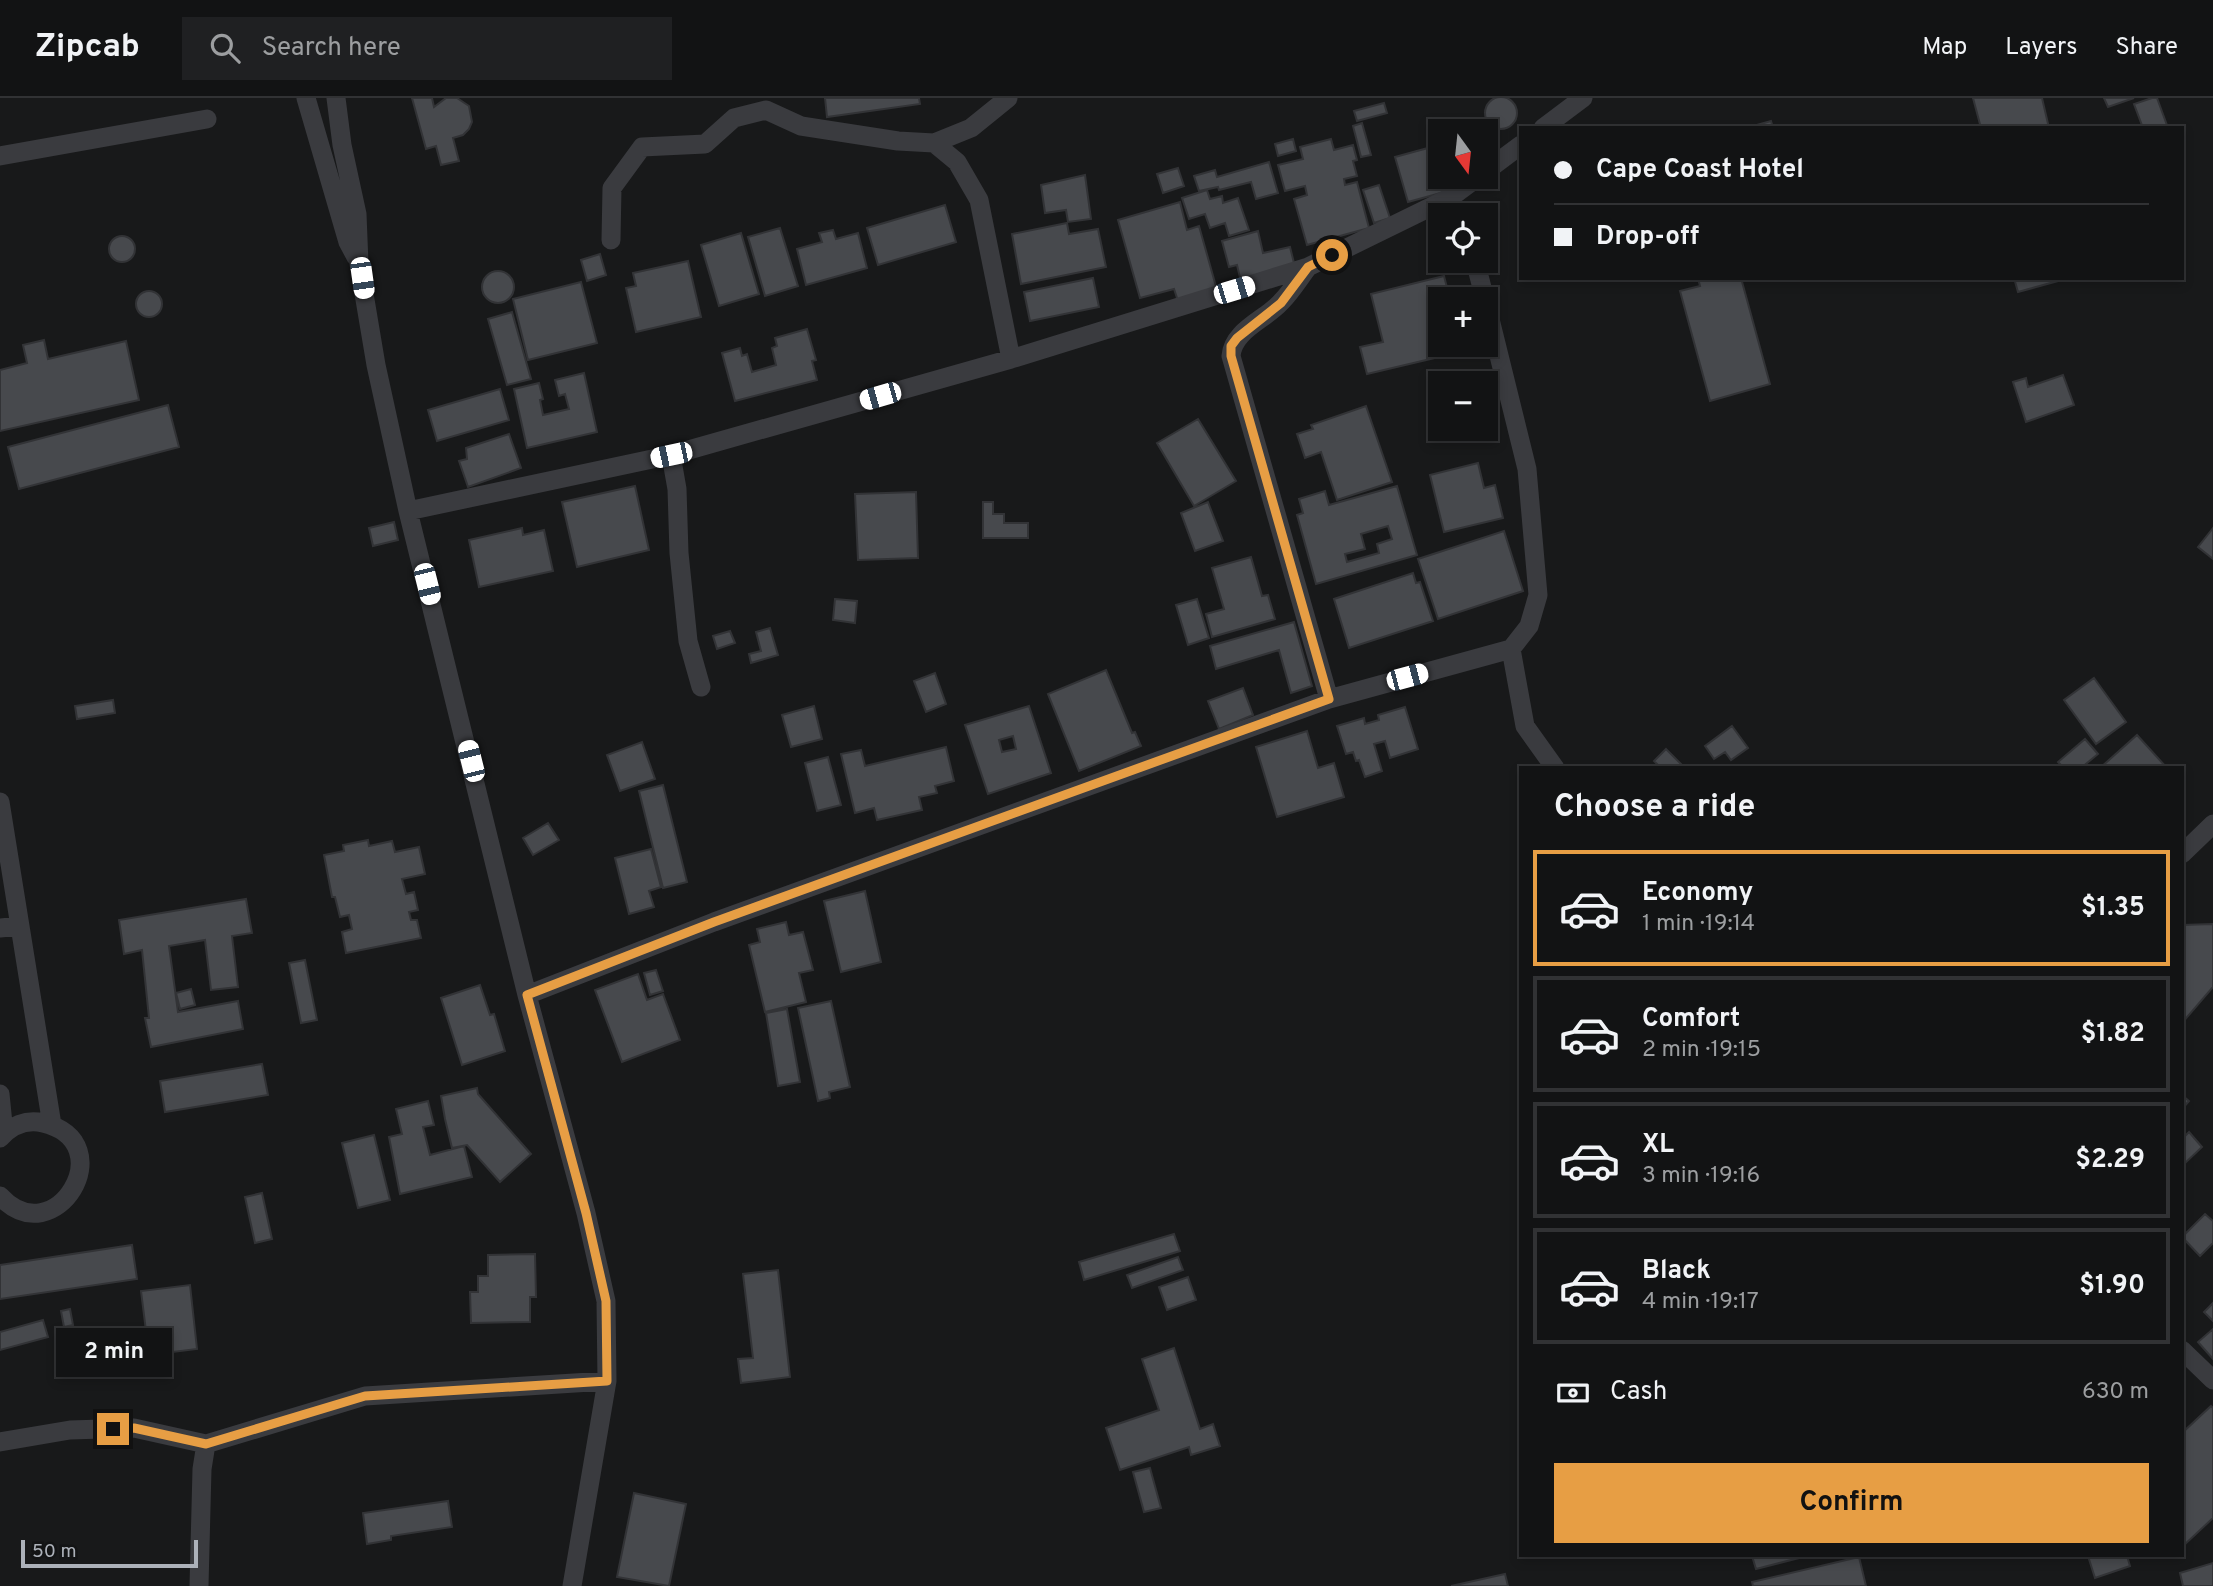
<!DOCTYPE html>
<html lang="en">
<head>
<meta charset="utf-8">
<style>
	:root { --surface:#121314; --page:#1f2022; --text:#f1f3f6; --muted:#9c9ea0; --line:#313234; --accent:#e79e44 }
	body { margin:0; font-family:Overpass,sans-serif; background:var(--page); color:var(--text); height:100vh; display:flex; flex-direction:column; font-size:26px; white-space:nowrap }
	* { box-sizing:border-box; margin:0 }
	p { font-size:23px; color:var(--muted) }
	.icon { flex:none; width:38px; height:38px; fill:none; stroke:currentColor; stroke-width:2; stroke-linecap:round; stroke-linejoin:round }
	.map { position:relative; flex:1; overflow:hidden }
	.panel { position:absolute; left:1519px; top:668px; width:665px; height:791px; display:flex; flex-direction:column; background:var(--surface); border-radius:0px; box-shadow:0 4px 10px #0003,0 0 0 2px var(--line) }
	.panel>* { flex:none }
	.guide { position:absolute; left:1519px; top:28px; width:665px; height:154px; border-radius:0px; box-shadow:0 4px 10px #0003,0 0 0 2px var(--line); display:grid; align-content:center; height:154px; padding:0 35px; background:var(--surface) }
	.needle { width:46px; rotate:165deg }
	.tools { position:absolute; left:1428px; top:21px; display:grid; gap:14px }
	.tools a { display:grid; place-items:center; width:70px; height:70px; border-radius:0px; background:var(--surface); box-shadow:0 4px 10px #0003,0 0 0 2px var(--line); font-size:35px }
	.scale { position:absolute; left:21px; bottom:18px; width:177px; box-sizing:border-box; padding-left:7px; border:4px solid #acb1b9; border-top:0; font-size:19px; line-height:24px; white-space:nowrap; color:#acb1b9; -webkit-text-stroke:5px #131415; paint-order:stroke }
	.end { position:absolute; width:32px; height:32px; margin:-16px; border:9px solid #e79e44; background:#111; box-shadow:0 0 0 4px #111 }
	.from { border-radius:50% }
	.bubble { position:absolute; height:49px; border-radius:0px; background:var(--surface); box-shadow:0 4px 10px #0003,0 0 0 2px var(--line); font-size:23px; font-weight:700; line-height:49px; text-align:center }
	.car { position:absolute; width:21px; height:42px; margin:-21px -10px; border-radius:9px; box-shadow:0 0 5px 2px #0007; background:linear-gradient(#fff 24%,#345 0 40%,#fff 0 76%,#345 0 86%,#fff 0) }
	.guide b { display:flex; align-items:center; gap:24px; height:66px; font-size:26px }
	.guide b+b { border-top:2px solid var(--line) }
	.guide i { width:18px; height:18px; background:var(--text) }
	ul { padding:0; list-style:none }
	li { display:flex; align-items:center; gap:21px; height:116px; margin:0 14px 10px; padding:0 21px; border:4px solid var(--line); border-radius:0px }
	li div { flex:1 }
	li b { display:block; font-size:26px }
	li em { font-style:normal; font-weight:700 }
	li.selected { border-color:var(--accent) }
	li>.icon { width:63px; height:63px; stroke-width:1.5 }
	h2 { padding:0 35px; font-size:32px; line-height:84px }
	.pay { display:flex; align-items:center; gap:18px; height:77px; padding:0 35px; font-size:26px }
	.pay p { margin-inline-start:auto }
	.cta { display:flex; gap:14px; margin-top:auto; padding:14px 35px }
	.cta a { flex:1; height:80px; border-radius:0px; background:var(--accent); color:#111; font-size:28px; font-weight:700; line-height:80px; text-align:center }
	header { display:flex; align-items:center; gap:42px; box-sizing:border-box; height:98px; padding:0 35px; background:var(--surface); border-bottom:2px solid var(--line) }
	header strong { font-size:33px }
	nav { display:flex; gap:38px; margin-inline-start:auto; font-size:24px }
	.search { width:490px; height:63px; background:var(--page); display:flex; align-items:center; gap:18px; box-sizing:border-box; padding:0 24px; border-radius:0px; color:var(--muted); font-size:26px }
	.map>svg:first-child { display:block }
	.building { fill:#47494d; stroke:#323336; stroke-width:2; fill-rule:evenodd }
	.lines { fill:none; stroke-linecap:round; stroke-linejoin:round }
	.minor { stroke:#3a3b3f; stroke-width:19 }
	.route { stroke:#e79e44; stroke-width:9 }
</style>
</head>
<body>
<header>
<strong>Zipcab</strong>
<div class="search"><svg class="icon" aria-label="search" viewBox="0 0 24 24"><circle cx="10" cy="10" r="6"/><path d="M15 15l6 6"/></svg>Search here</div>
<nav><a>Map</a><a>Layers</a><a>Share</a></nav>
</header>
<div class="map">
<svg width="2213" height="1488" viewBox="0 0 2213 1488">
	<rect width="100%" height="100%" fill="#18191a"/>
	<path class="building" d="M1485 15a16 16 0 1 1 32 0a16 16 0 1 1-32 0Z
		M 412,0 L 432,0 L 434,9 L 446,0 L 457,0 L 469,8 L 472,24 L 469,31 L 463,37 L 453,40 L 459,63 L 441,67 L 436,48 L 426,51 Z
		M 825,0 L 919,0 L 920,6 L 827,19 Z
		M 1973,0 L 2042,0 L 2049,30 L 1981,30 Z
		M 2104,0 L 2134,0 L 2108,9 Z
		M 2152,0 L 2157,0 L 2168,30 L 2143,30 L 2134,6 Z
		M 1384,5 L 1387,15 L 1357,23 L 1354,13 Z
		M 1771,23 L 1773,30 L 1746,30 Z
		M 1362,25 L 1371,57 L 1361,59 L 1353,28 Z
		M 1293,41 L 1296,53 L 1278,58 L 1275,46 Z
		M 1331,41 L 1334,52 L 1353,47 L 1357,62 L 1353,63 L 1357,78 L 1344,81 L 1345,87 L 1357,84 L 1369,130 L 1307,147 L 1294,101 L 1307,97 L 1305,88 L 1285,93 L 1278,67 L 1303,61 L 1300,49 Z
		M 1440,42 L 1440,79 L 1460,79 L 1448,81 L 1448,93 L 1408,104 L 1395,59 L 1435,48 Z
		M 1269,64 L 1278,95 L 1256,101 L 1251,84 L 1219,92 L 1218,89 L 1199,93 L 1194,78 L 1215,72 L 1217,79 Z
		M 1178,70 L 1184,88 L 1163,95 L 1157,76 Z
		M 1085,77 L 1091,121 L 1068,124 L 1066,112 L 1045,115 L 1041,87 Z
		M 1379,87 L 1390,120 L 1374,125 L 1363,92 Z
		M 1207,92 L 1210,101 L 1222,98 L 1223,105 L 1238,100 L 1249,132 L 1229,138 L 1225,125 L 1210,130 L 1205,116 L 1189,121 L 1182,100 Z
		M 1180,104 L 1187,132 L 1199,128 L 1217,192 L 1178,203 L 1174,191 L 1140,200 L 1118,122 Z
		M 945,107 L 956,144 L 878,167 L 867,130 Z
		M 1067,125 L 1069,136 L 1098,131 L 1106,169 L 1021,186 L 1012,136 Z
		M 780,130 L 798,188 L 765,198 L 748,139 Z
		M 833,132 L 836,141 L 858,135 L 867,170 L 806,187 L 797,151 L 822,144 L 819,135 Z
		M 1258,133 L 1263,155 L 1290,149 L 1295,169 L 1241,184 L 1237,167 L 1229,169 L 1222,143 Z
		M 741,135 L 759,196 L 719,208 L 701,147 Z
		M109 151a13 13 0 1 1 26 0a13 13 0 1 1-26 0Z
		M 600,156 L 606,177 L 587,183 L 581,162 Z
		M 688,163 L 701,219 L 636,234 L 626,190 L 636,188 L 633,175 Z
		M482 189a16 16 0 1 1 32 0a16 16 0 1 1-32 0Z
		M 1444,178 L 1450,201 L 1440,201 L 1440,247 L 1476,247 L 1477,250 L 1367,276 L 1360,249 L 1383,244 L 1371,196 Z
		M 1093,180 L 1099,209 L 1030,223 L 1024,194 Z
		M 1698,180 L 1741,180 L 1770,286 L 1710,303 L 1680,193 L 1700,188 Z
		M 2014,180 L 2069,180 L 2018,194 Z
		M 581,184 L 597,245 L 528,262 L 513,201 Z
		M136 206a13 13 0 1 1 26 0a13 13 0 1 1-26 0Z
		M 512,214 L 531,281 L 507,287 L 488,221 Z
		M 807,231 L 816,262 L 812,263 L 817,282 L 735,303 L 722,255 L 740,250 L 742,258 L 747,256 L 752,274 L 776,267 L 772,250 L 777,248 L 775,240 Z
		M 44,242 L 48,261 L 126,243 L 139,302 L 0,333 L 0,272 L 27,265 L 23,247 Z
		M 584,275 L 597,334 L 527,350 L 514,291 L 539,285 L 543,301 L 540,302 L 543,317 L 569,311 L 565,296 L 559,298 L 555,282 Z
		M 2063,277 L 2074,307 L 2026,324 L 2013,284 L 2026,280 L 2028,289 Z
		M 500,291 L 509,322 L 437,343 L 428,312 Z
		M 168,307 L 179,349 L 19,391 L 8,349 Z
		M 1366,308 L 1392,384 L 1337,402 L 1321,354 L 1305,360 L 1297,336 L 1313,331 L 1311,327 Z
		M 1198,321 L 1236,383 L 1194,408 L 1157,345 Z
		M 509,336 L 521,370 L 468,389 L 459,363 L 467,361 L 466,350 Z
		M 1478,365 L 1484,390 L 1495,387 L 1503,420 L 1444,434 L 1430,377 Z
		M 635,388 L 649,452 L 577,469 L 562,404 Z
		M 1397,388 L 1417,457 L 1316,486 L 1297,417 L 1303,415 L 1299,401 L 1325,393 L 1329,407 ZM 1388,428 L 1392,441 L 1377,446 L 1379,455 L 1347,464 L 1345,456 L 1365,451 L 1361,436 Z
		M 916,394 L 918,460 L 858,462 L 855,396 Z
		M 983,404 L 993,404 L 993,416 L 1004,416 L 1004,425 L 1028,425 L 1028,440 L 983,440 Z
		M 1208,404 L 1223,443 L 1195,453 L 1181,415 Z
		M 394,424 L 398,442 L 373,448 L 369,430 Z
		M 522,430 L 523,437 L 544,432 L 553,473 L 479,489 L 469,442 Z
		M 2213,430 L 2213,461 L 2198,449 Z
		M 1504,433 L 1523,493 L 1438,521 L 1418,461 Z
		M 1251,459 L 1262,498 L 1268,497 L 1275,521 L 1212,539 L 1206,516 L 1224,511 L 1212,470 Z
		M 1413,475 L 1416,485 L 1420,484 L 1433,523 L 1349,550 L 1334,501 Z
		M 835,501 L 857,503 L 855,525 L 833,522 Z
		M 1197,501 L 1209,540 L 1188,547 L 1176,507 Z
		M 1294,524 L 1312,588 L 1291,595 L 1279,552 L 1216,571 L 1210,548 Z
		M 770,530 L 778,557 L 751,565 L 749,556 L 761,553 L 756,534 Z
		M 730,533 L 735,545 L 717,551 L 713,538 Z
		M 1106,572 L 1132,635 L 1135,634 L 1141,648 L 1079,673 L 1048,596 Z
		M 935,575 L 946,606 L 926,614 L 914,583 Z
		M 2094,580 L 2126,624 L 2096,646 L 2064,602 Z
		M 1243,590 L 1253,617 L 1219,631 L 1208,603 Z
		M 113,602 L 115,615 L 77,621 L 75,608 Z
		M 814,608 L 822,641 L 791,649 L 782,617 Z
		M 1029,608 L 1051,675 L 988,696 L 965,627 ZM 1013,638 L 1016,651 L 1002,654 L 999,642 Z
		M 1405,609 L 1418,651 L 1390,660 L 1385,643 L 1374,646 L 1382,673 L 1365,679 L 1359,662 L 1356,663 L 1353,654 L 1346,656 L 1337,628 L 1364,620 L 1365,626 L 1379,622 L 1378,617 Z
		M 1732,628 L 1748,650 L 1731,662 L 1725,654 L 1714,661 L 1705,648 Z
		M 1307,633 L 1318,670 L 1334,665 L 1344,699 L 1277,719 L 1256,649 Z
		M 2137,637 L 2167,670 L 2100,670 Z
		M 2085,641 L 2098,656 L 2081,670 L 2064,670 L 2058,664 Z
		M 642,644 L 655,681 L 620,693 L 607,657 Z
		M 946,649 L 954,683 L 935,688 L 937,695 L 919,699 L 922,712 L 877,722 L 874,710 L 855,715 L 841,656 L 861,652 L 865,668 Z
		M 1666,651 L 1685,670 L 1661,670 L 1654,663 Z
		M 828,659 L 841,707 L 817,713 L 805,665 Z
		M 663,687 L 687,784 L 663,790 L 639,693 Z
		M 548,725 L 559,742 L 533,757 L 523,740 Z
		M 368,742 L 369,748 L 392,743 L 395,754 L 419,749 L 425,776 L 402,781 L 406,796 L 414,794 L 418,812 L 409,814 L 411,822 L 417,822 L 421,840 L 346,855 L 342,834 L 352,831 L 349,817 L 340,819 L 335,799 L 332,799 L 324,757 L 344,753 L 343,747 Z
		M 651,751 L 661,789 L 649,793 L 654,809 L 629,816 L 615,760 Z
		M 865,793 L 881,864 L 841,874 L 824,803 Z
		M 246,801 L 252,835 L 232,838 L 238,889 L 211,892 L 205,842 L 169,848 L 178,914 L 238,903 L 243,931 L 151,949 L 145,920 L 149,920 L 142,852 L 124,856 L 119,822 Z
		M 786,824 L 789,837 L 803,834 L 813,872 L 799,875 L 806,904 L 765,914 L 749,847 L 760,844 L 757,831 Z
		M 2213,826 L 2213,889 L 2182,925 L 2182,827 Z
		M 305,862 L 317,922 L 301,925 L 289,865 Z
		M 656,872 L 663,893 L 650,897 L 644,875 Z
		M 638,876 L 647,902 L 663,896 L 680,942 L 622,964 L 595,892 Z
		M 480,887 L 490,917 L 494,916 L 505,953 L 462,967 L 441,900 Z
		M 191,891 L 195,907 L 180,911 L 176,895 Z
		M 831,903 L 850,989 L 829,994 L 830,1000 L 818,1003 L 798,910 Z
		M 787,911 L 800,984 L 778,988 L 766,915 Z
		M 262,966 L 268,997 L 165,1014 L 160,983 Z
		M 477,990 L 478,996 L 531,1056 L 500,1084 L 467,1047 L 452,1050 L 445,1021 L 441,998 Z
		M 2182,997 L 2189,1003 L 2182,1011 Z
		M 428,1003 L 434,1027 L 423,1029 L 430,1057 L 464,1048 L 472,1079 L 400,1096 L 389,1039 L 402,1036 L 396,1011 Z
		M 2189,1034 L 2202,1049 L 2182,1068 L 2182,1041 Z
		M 374,1037 L 390,1102 L 358,1110 L 342,1045 Z
		M 262,1095 L 272,1141 L 255,1145 L 245,1099 Z
		M 2205,1116 L 2213,1123 L 2213,1145 L 2200,1158 L 2182,1139 Z
		M 1174,1136 L 1180,1153 L 1084,1182 L 1079,1164 Z
		M 132,1147 L 137,1181 L 0,1201 L 0,1167 Z
		M 535,1156 L 536,1199 L 530,1199 L 530,1224 L 471,1225 L 470,1194 L 478,1194 L 478,1178 L 488,1178 L 488,1157 Z
		M 1178,1159 L 1183,1172 L 1132,1190 L 1127,1177 Z
		M 778,1172 L 790,1279 L 741,1285 L 738,1261 L 753,1260 L 743,1176 Z
		M 1188,1179 L 1196,1202 L 1167,1212 L 1159,1189 Z
		M 190,1187 L 197,1251 L 149,1257 L 141,1193 Z
		M 2213,1205 L 2213,1223 L 2204,1214 Z
		M 70,1211 L 73,1227 L 64,1229 L 61,1213 Z
		M 43,1222 L 48,1239 L 0,1252 L 0,1234 Z
		M 2213,1231 L 2213,1261 L 2198,1244 Z
		M 1174,1250 L 1200,1331 L 1213,1326 L 1220,1348 L 1191,1357 L 1189,1349 L 1120,1372 L 1106,1330 L 1159,1312 L 1142,1261 Z
		M 2211,1308 L 2213,1310 L 2213,1420 L 2182,1449 L 2182,1335 Z
		M 1150,1370 L 1161,1410 L 1144,1414 L 1133,1374 Z
		M 634,1395 L 686,1406 L 669,1488 L 617,1479 Z
		M 448,1403 L 452,1429 L 391,1438 L 391,1442 L 367,1446 L 363,1415 Z
		M 1752,1458 L 1807,1458 L 1756,1471 Z
		M 2088,1458 L 2127,1458 L 2130,1468 L 2095,1480 Z
		M 1859,1459 L 1866,1488 L 1753,1488 L 1752,1484 Z
		M 2213,1465 L 2213,1488 L 2183,1488 L 2180,1475 Z
		M 1505,1476 L 1508,1488 L 1451,1488 Z"/>
	<g class="lines">
		<path class="minor" d="M 306,0 L 348,144 L 356,159
			M 336,0 L 342,47 L 357,116 L 359,166 L 376,267 L 408,413 L 527,897 L 586,1115 L 606,1203 L 607,1283 L 572,1488
			M 1543,30 L 1583,0
			M 934,45 L 971,30 L 1008,0
			M 0,58 L 207,21
			M 1486,73 L 1521,47
			M 611,142 L 612,90 L 642,49 L 705,46 L 734,20 L 766,12 L 801,28 L 898,43 L 934,45 L 957,64 L 979,102 L 1011,261
			M 1475,163 L 1485,201
			M 1308,169 C 1299,181 1291,194 1281,204 C 1265,222 1233,232 1231,258 L 1329,601
			M 1486,205 L 1527,371 L 1538,497 L 1529,528 L 1511,551
			M 671,357 L 677,391 L 679,455 L 688,543 L 701,589
			M 408,413 L 671,357 L 1011,261 L 1308,169 L 1451,99 L 1478,79
			M 0,704 L 52,1027
			M 2182,756 L 2213,726
			M 0,830 L 20,828
			M 527,897 L 714,824 L 1329,601 L 1511,551 L 1525,628 L 1555,670
			M 0,996 L 4,1036
			M 0,1040 C 11,1028 26,1021 43,1025 C 124,1044 55,1158 0,1098
			M 2182,1252 L 2213,1282
			M 0,1344 L 70,1332 L 134,1330 L 206,1346
			M 199,1488 L 202,1371 L 206,1346 L 365,1298 L 607,1283"/>
	</g>
	<g class="lines">
		<path class="route" d="M 113,1331 L 134,1330 L 206,1346 L 365,1298 L 607,1283 L 606,1203 L 586,1115 L 527,897 L 714,824 L 1329,601 L 1231,258 L 1231,248 L 1237,240 L 1281,205 L 1308,169 L 1332,157"/>
	</g>
</svg>
<div class="tools">
<a><svg class="needle" viewBox="-14 -14 28 28"><path d="M0-13l5 13h-10z" fill="#e53935"/><path d="M0 13l5-13h-10z" fill="#9c9ea0"/></svg></a>
<a><svg class="icon" aria-label="locate" viewBox="0 0 24 24"><circle cx="12" cy="12" r="6"/><path d="M12 2v4M12 18v4M2 12h4M18 12h4"/></svg></a>
<a>+</a>
<a>−</a>
</div>
<div class="scale">50 m</div>
<i class="end from" style="left:1332px;top:157px"></i>
<i class="end" style="left:113px;top:1331px"></i>
<div class="bubble" style="left:56px;top:1230px;width:116px">2 min</div>
<i class="car" style="left:362px;top:180px;rotate:172deg"></i>
<i class="car" style="left:1234px;top:192px;rotate:73deg"></i>
<i class="car" style="left:880px;top:298px;rotate:254deg"></i>
<i class="car" style="left:671px;top:357px;rotate:258deg"></i>
<i class="car" style="left:427px;top:486px;rotate:166deg"></i>
<i class="car" style="left:1407px;top:579px;rotate:75deg"></i>
<i class="car" style="left:471px;top:663px;rotate:346deg"></i>
<div class="guide">
<b><i class="from"></i>Cape Coast Hotel</b>
<b><i></i>Drop-off</b>
</div>
<section class="panel">
<h2>Choose a ride</h2>
<ul>
<li class="selected"><svg class="icon" aria-label="car" viewBox="0 0 24 24"><path d="M5 17H2v-5l4-1 3-4h7l3 4 3 1v5h-3M9 17h6M6 11h13"/><circle cx="7" cy="17" r="2"/><circle cx="17" cy="17" r="2"/></svg><div><b>Economy</b><p>1 min · 19:14</p></div><em>$1.35</em></li>
<li><svg class="icon" aria-label="car" viewBox="0 0 24 24"><path d="M5 17H2v-5l4-1 3-4h7l3 4 3 1v5h-3M9 17h6M6 11h13"/><circle cx="7" cy="17" r="2"/><circle cx="17" cy="17" r="2"/></svg><div><b>Comfort</b><p>2 min · 19:15</p></div><em>$1.82</em></li>
<li><svg class="icon" aria-label="car" viewBox="0 0 24 24"><path d="M5 17H2v-5l4-1 3-4h7l3 4 3 1v5h-3M9 17h6M6 11h13"/><circle cx="7" cy="17" r="2"/><circle cx="17" cy="17" r="2"/></svg><div><b>XL</b><p>3 min · 19:16</p></div><em>$2.29</em></li>
<li><svg class="icon" aria-label="car" viewBox="0 0 24 24"><path d="M5 17H2v-5l4-1 3-4h7l3 4 3 1v5h-3M9 17h6M6 11h13"/><circle cx="7" cy="17" r="2"/><circle cx="17" cy="17" r="2"/></svg><div><b>Black</b><p>4 min · 19:17</p></div><em>$1.90</em></li>
</ul>
<div class="pay"><svg class="icon" aria-label="cash" viewBox="0 0 24 24"><path d="M3 7h18v10H3z"/><circle cx="12" cy="12" r="2"/></svg>Cash<p>630 m</p></div>
<div class="cta"><a>Confirm</a></div>
</section>
</div>
</body>
</html>
